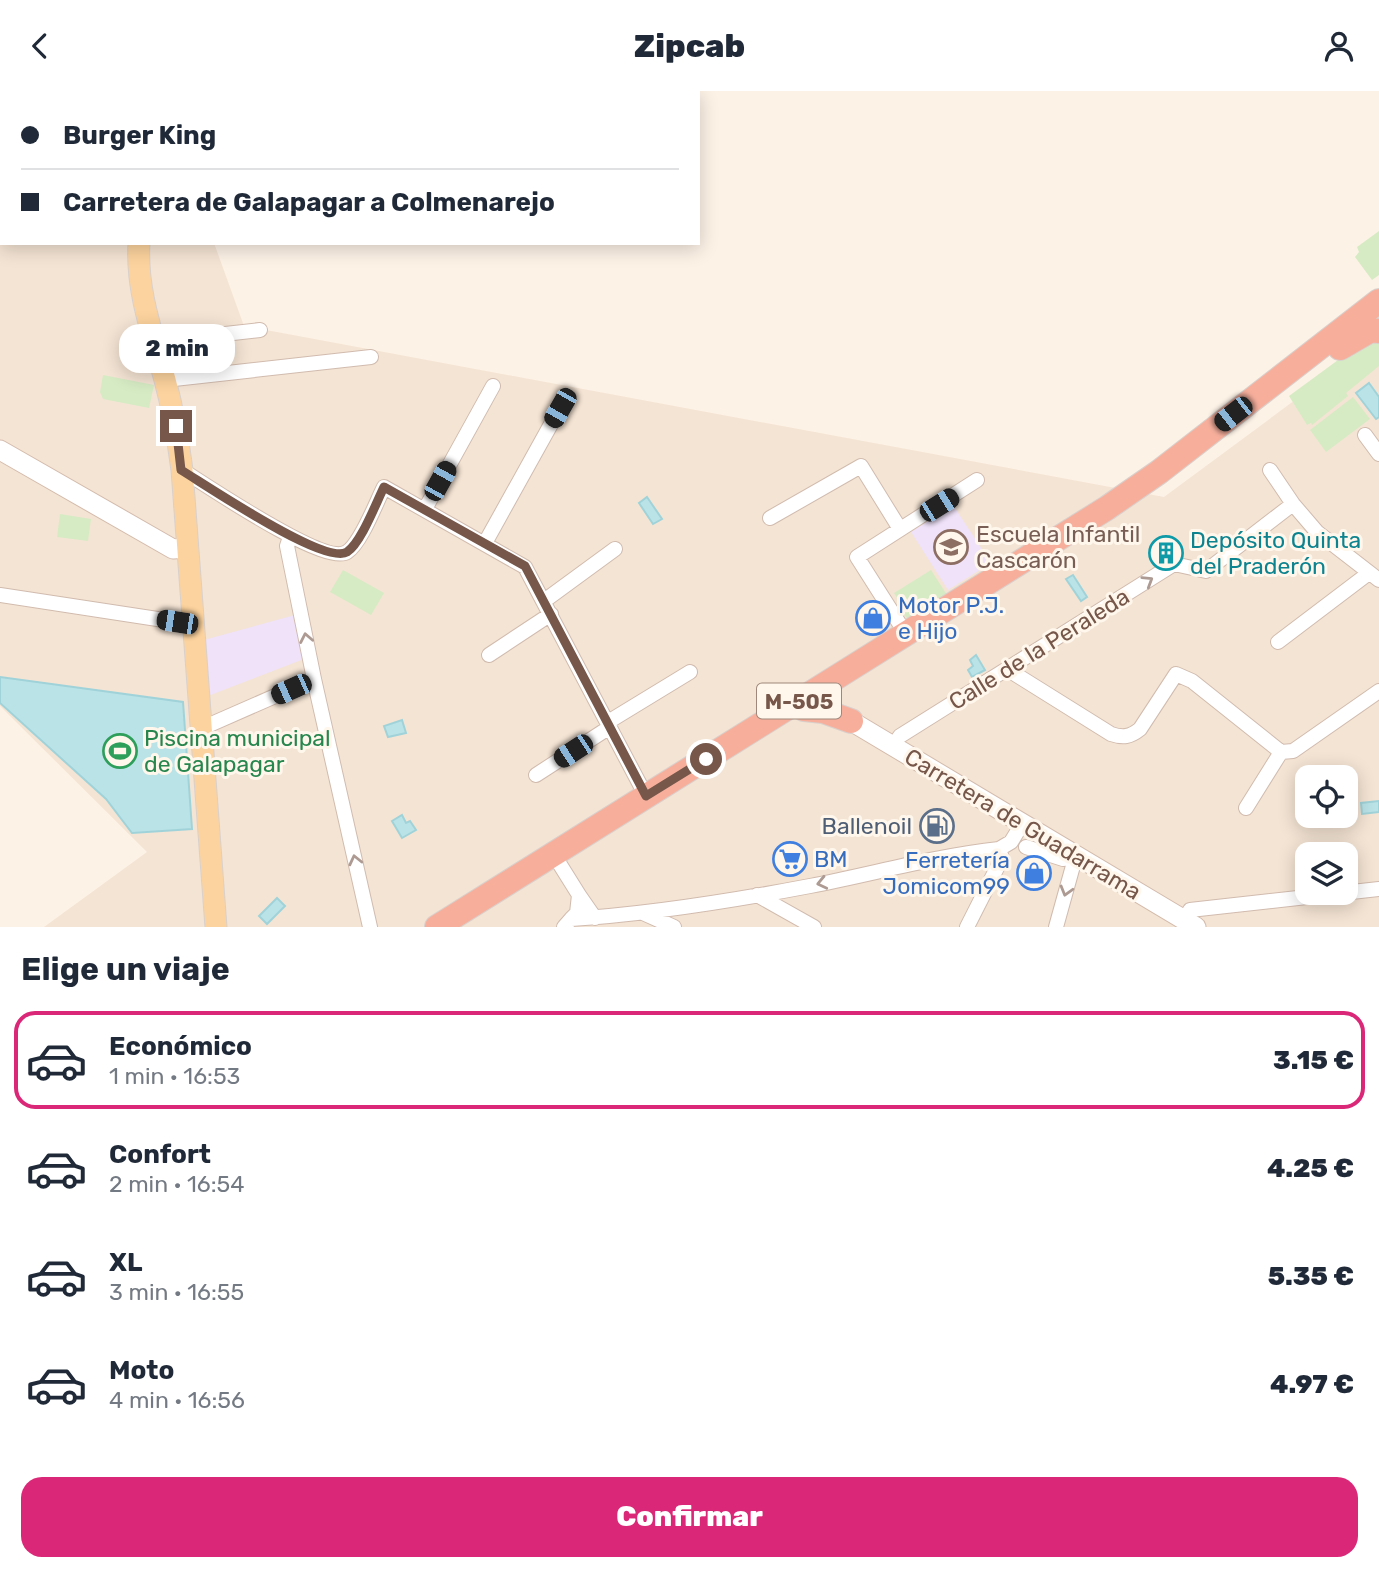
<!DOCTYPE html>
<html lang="es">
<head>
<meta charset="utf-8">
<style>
	:root { --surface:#fff; --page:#f2f2f3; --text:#1f2937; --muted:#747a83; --line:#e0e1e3; --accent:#db2777 }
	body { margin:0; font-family:Rubik,sans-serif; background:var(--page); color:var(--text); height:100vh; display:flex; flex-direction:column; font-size:26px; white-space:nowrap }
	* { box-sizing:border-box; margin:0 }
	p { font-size:23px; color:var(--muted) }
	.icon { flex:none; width:38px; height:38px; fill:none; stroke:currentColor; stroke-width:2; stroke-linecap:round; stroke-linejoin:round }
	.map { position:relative; height:836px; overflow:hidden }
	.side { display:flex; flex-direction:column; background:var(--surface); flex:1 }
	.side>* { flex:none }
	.guide { position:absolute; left:0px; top:0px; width:700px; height:154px; box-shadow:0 4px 18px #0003; display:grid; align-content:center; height:154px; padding:0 21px; background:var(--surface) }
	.buttons { position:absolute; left:1295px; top:674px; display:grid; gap:14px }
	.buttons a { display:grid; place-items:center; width:63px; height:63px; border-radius:14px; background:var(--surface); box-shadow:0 4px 18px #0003; font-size:35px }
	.end { position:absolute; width:32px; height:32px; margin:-16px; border:9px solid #76574a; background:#fff; box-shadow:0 0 0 4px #fff }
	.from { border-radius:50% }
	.bubble { position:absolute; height:49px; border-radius:21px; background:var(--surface); box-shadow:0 4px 18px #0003; font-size:23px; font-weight:800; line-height:49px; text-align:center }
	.car { position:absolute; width:21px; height:42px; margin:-21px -10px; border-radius:9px; box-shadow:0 0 5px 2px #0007; background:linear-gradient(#222 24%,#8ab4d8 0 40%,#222 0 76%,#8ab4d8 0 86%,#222 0) }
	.guide b { display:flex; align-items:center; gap:24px; height:66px; font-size:26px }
	.guide b+b { border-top:2px solid var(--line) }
	.guide i { width:18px; height:18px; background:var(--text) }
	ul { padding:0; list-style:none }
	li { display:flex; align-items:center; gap:21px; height:98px; margin:0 14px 10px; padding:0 7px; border:4px solid transparent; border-radius:21px }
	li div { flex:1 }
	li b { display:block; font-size:26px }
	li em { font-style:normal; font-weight:800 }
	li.current { border-color:var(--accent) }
	li>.icon { width:63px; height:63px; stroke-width:1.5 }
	h2 { padding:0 21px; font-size:32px; line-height:84px }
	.action { display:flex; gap:14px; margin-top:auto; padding:14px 21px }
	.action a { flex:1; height:80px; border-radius:21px; background:var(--accent); color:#fff; font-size:28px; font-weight:800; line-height:80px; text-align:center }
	header { display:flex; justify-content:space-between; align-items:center; height:91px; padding:0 21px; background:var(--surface); font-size:32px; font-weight:800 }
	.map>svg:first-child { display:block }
	.residential { fill:#f4e4d4; fill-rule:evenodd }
	.education { fill:#efe2f9 }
	.green { fill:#d6ebc4 }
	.water { fill:#bae3e7; stroke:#a0d3d9; stroke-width:2 }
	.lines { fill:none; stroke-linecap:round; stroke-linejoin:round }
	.street-casing { stroke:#d1bbae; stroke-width:16 }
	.secondary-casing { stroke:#d4bbac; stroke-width:21 }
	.primary-casing { stroke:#d9d0cc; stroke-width:23 }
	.highway-casing { stroke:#d9d0cc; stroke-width:26 }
	.street { stroke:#fff; stroke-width:14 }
	.secondary { stroke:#fff; stroke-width:19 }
	.primary { stroke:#fcd39e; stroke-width:21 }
	.highway { stroke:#f7af9c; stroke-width:24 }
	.oneway { stroke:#ad9a92 }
	.route { stroke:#76574a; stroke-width:9 }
	.labels { text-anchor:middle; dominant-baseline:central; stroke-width:6; stroke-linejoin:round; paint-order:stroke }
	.shield { fill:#fff7ec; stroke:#9f877b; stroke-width:2 }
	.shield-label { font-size:21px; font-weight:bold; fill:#76574a }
	.education-label { font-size:23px; fill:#785e54; stroke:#fff7ec; text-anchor:start }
	.culture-label { font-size:23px; fill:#0d838f; stroke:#fff7ec; text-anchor:start }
	.shop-label { font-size:23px; fill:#366cbe; stroke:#fff7ec; text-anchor:start }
	.street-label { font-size:23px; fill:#76574a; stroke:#fff7ec }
	.leisure-label { font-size:23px; fill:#27864d; stroke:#fff7ec; text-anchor:start }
	.service-label { font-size:23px; fill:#4e5e75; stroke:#fff7ec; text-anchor:end }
</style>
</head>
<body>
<header><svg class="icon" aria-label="back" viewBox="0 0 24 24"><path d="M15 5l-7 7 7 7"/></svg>Zipcab<svg class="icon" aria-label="person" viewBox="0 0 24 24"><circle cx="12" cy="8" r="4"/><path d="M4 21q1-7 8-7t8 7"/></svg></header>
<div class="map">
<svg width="1379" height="836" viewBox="0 0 1379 836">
	<rect width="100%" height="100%" fill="#fdf2e6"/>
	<path class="residential" d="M 0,0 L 160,2 L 2,2 L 2,152 L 214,152 L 244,235 L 1164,406 L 1379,247 L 1379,836 L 44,836 L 147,761 L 0,615 ZM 1307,686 L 1346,686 L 1346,724 L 1307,724 ZM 1307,763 L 1346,763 L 1346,802 L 1307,802 Z"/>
	<path class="education" d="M 953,414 L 991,472 L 948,499 L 911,441 Z
		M 295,524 L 304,568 L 208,605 L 204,549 Z"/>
	<path class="green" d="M 159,0 L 418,0 L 413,2 Z
		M 1379,140 L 1379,184 L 1372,189 L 1355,166 L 1359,161 L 1357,156 Z
		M 1379,245 L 1379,275 L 1346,302 L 1348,305 L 1312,334 L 1311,332 L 1307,334 L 1289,305 L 1368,247 Z
		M 103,284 L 154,294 L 149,317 L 103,308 L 100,301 Z
		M 1353,306 L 1370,328 L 1326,361 L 1310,339 Z
		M 60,423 L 91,428 L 88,450 L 57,446 Z
		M 343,479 L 384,502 L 371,524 L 330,501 Z
		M 931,479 L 947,504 L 908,528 L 903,523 L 905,520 L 894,502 Z"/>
	<path class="water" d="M 1369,292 L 1379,306 L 1379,326 L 1376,328 L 1356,302 Z
		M 647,406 L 662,428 L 653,433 L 639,412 Z
		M 1073,484 L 1087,506 L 1081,510 L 1066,488 Z
		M 976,564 L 985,579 L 972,586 L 968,579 L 973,575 L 970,569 Z
		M 0,586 L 183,611 L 192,738 L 132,742 L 106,708 L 0,612 Z
		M 402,629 L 406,642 L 388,646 L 384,635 Z
		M 1379,710 L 1379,721 L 1362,723 L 1361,712 Z
		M 402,724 L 406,732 L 410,730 L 416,739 L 402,747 L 392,730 Z
		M 277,807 L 285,815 L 267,833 L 259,825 Z"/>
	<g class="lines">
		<g class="street-casing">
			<path id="street" d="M 153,251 L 260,239
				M 165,289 L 371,266
				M 1365,344 L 1379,363
				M 182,379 C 206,394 325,475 347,461 C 361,452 376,412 384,396 L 525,476 L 646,705
				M 1270,379 L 1293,413 L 1317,441 L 1379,489
				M 425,418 L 493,295
				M 770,427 L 861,375 L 900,438
				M 290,446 L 287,455 L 314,588 L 370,836
				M 485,452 L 560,317
				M 0,504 L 177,531 L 192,528
				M 544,510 L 615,458
				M 906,543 L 857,466 L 977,389
				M 1278,551 L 1369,482
				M 489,564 L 551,523
				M 1007,578 L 1111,643 C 1123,647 1130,646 1140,638 L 1176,583 L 1192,590 L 1281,661 L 1293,660 L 1379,600
				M 608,631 L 690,581
				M 200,638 L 314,588
				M 893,655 L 900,645 L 1174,473 L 1206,480 L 1293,413
				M 536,684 L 610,636
				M 1246,717 L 1281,661
				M 1026,756 L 1063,768 L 1076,764
				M 559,772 L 579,804
				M 757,804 L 814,836
				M 643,822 L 674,836
				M 571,828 L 577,822 L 579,804 L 595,827
				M 1184,829 L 1190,819 L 1379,798
				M 564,836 L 571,828 C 651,823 731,810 810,795 C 873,783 935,765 999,758 L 1011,751 L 1022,733
				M 967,836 L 1002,767 L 999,758
				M 1056,836 L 1076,764"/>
		</g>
		<g class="secondary-casing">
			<path id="secondary" d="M 0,359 L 173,458 L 187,457
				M 851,630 L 1196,836"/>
		</g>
		<g class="primary-casing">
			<path id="primary" d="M 144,0 L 145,2
				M 139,152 C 136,200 153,244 165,289 C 173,319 178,348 182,379 L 216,836"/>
		</g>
		<g class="highway-casing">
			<path id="highway" d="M 1340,257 L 1371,239 L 1379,240
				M 804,618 L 823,620 L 851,630
				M 437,836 L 1107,417 L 1159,381 L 1379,210"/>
		</g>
		<use href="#street" class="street"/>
		<use href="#secondary" class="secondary"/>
		<use href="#primary" class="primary"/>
		<use href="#highway" class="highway"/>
	</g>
	<defs><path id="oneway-chevron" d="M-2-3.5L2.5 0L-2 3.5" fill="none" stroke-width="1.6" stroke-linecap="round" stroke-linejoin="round" transform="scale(1.75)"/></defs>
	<g class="oneway">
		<use href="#oneway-chevron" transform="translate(1148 490) rotate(-32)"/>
		<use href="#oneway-chevron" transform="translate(306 547) rotate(-101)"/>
		<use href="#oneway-chevron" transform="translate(355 769) rotate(-103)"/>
		<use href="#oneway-chevron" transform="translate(822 792) rotate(167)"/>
		<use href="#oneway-chevron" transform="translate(1066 800) rotate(106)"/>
	</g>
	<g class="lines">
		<path class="route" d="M 176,335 L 181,379 C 206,394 325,475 347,461 C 361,452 376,412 384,396 L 525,475 L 646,705 L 706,668"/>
	</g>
	<defs>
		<g id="school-ring" transform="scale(1.75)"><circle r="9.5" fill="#fff7ec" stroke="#8d6e63" stroke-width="1.5"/><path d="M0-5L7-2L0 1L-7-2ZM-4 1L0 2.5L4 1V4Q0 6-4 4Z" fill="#8d6e63"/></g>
		<g id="building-ring" transform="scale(1.75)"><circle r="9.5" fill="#fff7ec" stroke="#0f9aa8" stroke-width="1.5"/><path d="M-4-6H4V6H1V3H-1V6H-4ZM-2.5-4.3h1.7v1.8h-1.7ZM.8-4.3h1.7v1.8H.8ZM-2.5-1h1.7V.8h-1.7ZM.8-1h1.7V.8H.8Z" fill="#0f9aa8"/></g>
		<g id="shop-ring" transform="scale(1.75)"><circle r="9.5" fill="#fff7ec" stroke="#3f7fe0" stroke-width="1.5"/><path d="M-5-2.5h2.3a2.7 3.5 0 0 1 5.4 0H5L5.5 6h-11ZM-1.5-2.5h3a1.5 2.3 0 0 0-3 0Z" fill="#3f7fe0"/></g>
		<g id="stadium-ring" transform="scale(1.75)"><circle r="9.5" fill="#fff7ec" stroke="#2e9e5b" stroke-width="1.5"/><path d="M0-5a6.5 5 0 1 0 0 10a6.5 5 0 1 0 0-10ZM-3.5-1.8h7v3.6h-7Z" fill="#2e9e5b"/></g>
		<g id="fuel-ring" transform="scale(1.75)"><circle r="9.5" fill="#fff7ec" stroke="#5c6f8a" stroke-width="1.5"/><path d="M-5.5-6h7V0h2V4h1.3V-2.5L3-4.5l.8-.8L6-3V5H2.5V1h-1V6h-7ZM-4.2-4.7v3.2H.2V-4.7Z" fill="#5c6f8a"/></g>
		<g id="supermarket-ring" transform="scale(1.75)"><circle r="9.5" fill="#fff7ec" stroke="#3f7fe0" stroke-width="1.5"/><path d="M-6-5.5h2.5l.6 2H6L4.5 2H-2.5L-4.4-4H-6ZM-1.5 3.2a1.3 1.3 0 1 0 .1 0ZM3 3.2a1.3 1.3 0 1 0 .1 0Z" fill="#3f7fe0"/></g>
	</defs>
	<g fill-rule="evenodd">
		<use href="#school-ring" x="951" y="456"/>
		<use href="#building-ring" x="1166" y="462"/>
		<use href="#shop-ring" x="873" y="527"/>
		<use href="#stadium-ring" x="120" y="660"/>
		<use href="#fuel-ring" x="937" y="735"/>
		<use href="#supermarket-ring" x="790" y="768"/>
		<use href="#shop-ring" x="1034" y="782"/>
	</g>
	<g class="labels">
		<rect class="shield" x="757" y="592.5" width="84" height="35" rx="5"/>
		<g class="shield-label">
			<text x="799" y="610">M-505</text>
		</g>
		<g class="education-label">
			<text x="976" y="443">Escuela Infantil<tspan x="976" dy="26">Cascarón</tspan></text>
		</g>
		<g class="culture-label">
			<text x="1190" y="449">Depósito Quinta<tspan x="1190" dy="26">del Praderón</tspan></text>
		</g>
		<g class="shop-label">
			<text x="898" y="514">Motor P.J.<tspan x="898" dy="26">e Hijo</tspan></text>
			<text x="814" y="768">BM</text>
			<text x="1010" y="769" text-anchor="end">Ferretería<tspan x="1010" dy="26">Jomicom99</tspan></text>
		</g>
		<g class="street-label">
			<text transform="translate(1039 558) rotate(-32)">Calle de la Peraleda</text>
			<text transform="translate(1023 733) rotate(31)">Carretera de Guadarrama</text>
		</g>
		<g class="leisure-label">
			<text x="144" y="647">Piscina municipal<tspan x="144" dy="26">de Galapagar</tspan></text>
		</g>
		<g class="service-label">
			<text x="912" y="735">Ballenoil</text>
		</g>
	</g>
</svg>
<div class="buttons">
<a><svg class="icon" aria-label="locate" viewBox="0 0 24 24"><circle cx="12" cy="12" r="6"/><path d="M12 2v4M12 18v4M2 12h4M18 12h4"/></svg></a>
<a><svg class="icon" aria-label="layers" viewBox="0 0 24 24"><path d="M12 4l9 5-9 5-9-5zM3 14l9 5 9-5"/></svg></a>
</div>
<i class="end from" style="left:706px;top:668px"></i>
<i class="end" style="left:176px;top:335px"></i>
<div class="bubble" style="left:119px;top:233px;width:116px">2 min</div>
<i class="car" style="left:560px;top:317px;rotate:210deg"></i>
<i class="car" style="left:1233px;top:323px;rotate:232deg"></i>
<i class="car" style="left:440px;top:390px;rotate:29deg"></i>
<i class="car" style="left:939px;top:414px;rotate:58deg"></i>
<i class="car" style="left:177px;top:531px;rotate:279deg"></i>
<i class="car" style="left:291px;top:598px;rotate:246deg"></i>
<i class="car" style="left:573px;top:660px;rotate:237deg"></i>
<div class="guide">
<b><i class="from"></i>Burger King</b>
<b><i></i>Carretera de Galapagar a Colmenarejo</b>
</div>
</div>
<section class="side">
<h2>Elige un viaje</h2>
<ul>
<li class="current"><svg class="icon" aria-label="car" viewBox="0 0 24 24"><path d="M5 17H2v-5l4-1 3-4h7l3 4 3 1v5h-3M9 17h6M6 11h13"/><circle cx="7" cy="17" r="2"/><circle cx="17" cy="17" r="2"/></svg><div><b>Económico</b><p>1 min · 16:53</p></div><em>3.15 €</em></li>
<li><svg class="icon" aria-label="car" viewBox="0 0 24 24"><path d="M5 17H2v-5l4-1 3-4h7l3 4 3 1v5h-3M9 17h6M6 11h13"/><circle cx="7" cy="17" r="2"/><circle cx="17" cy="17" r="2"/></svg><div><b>Confort</b><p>2 min · 16:54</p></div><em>4.25 €</em></li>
<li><svg class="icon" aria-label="car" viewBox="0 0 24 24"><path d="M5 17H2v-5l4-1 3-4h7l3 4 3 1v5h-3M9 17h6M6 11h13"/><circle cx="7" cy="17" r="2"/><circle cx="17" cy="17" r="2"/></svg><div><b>XL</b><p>3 min · 16:55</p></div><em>5.35 €</em></li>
<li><svg class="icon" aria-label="car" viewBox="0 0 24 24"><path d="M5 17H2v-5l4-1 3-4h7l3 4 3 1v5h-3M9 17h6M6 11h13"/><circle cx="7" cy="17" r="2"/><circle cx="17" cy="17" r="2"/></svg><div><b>Moto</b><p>4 min · 16:56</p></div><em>4.97 €</em></li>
</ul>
<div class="action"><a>Confirmar</a></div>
</section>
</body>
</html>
